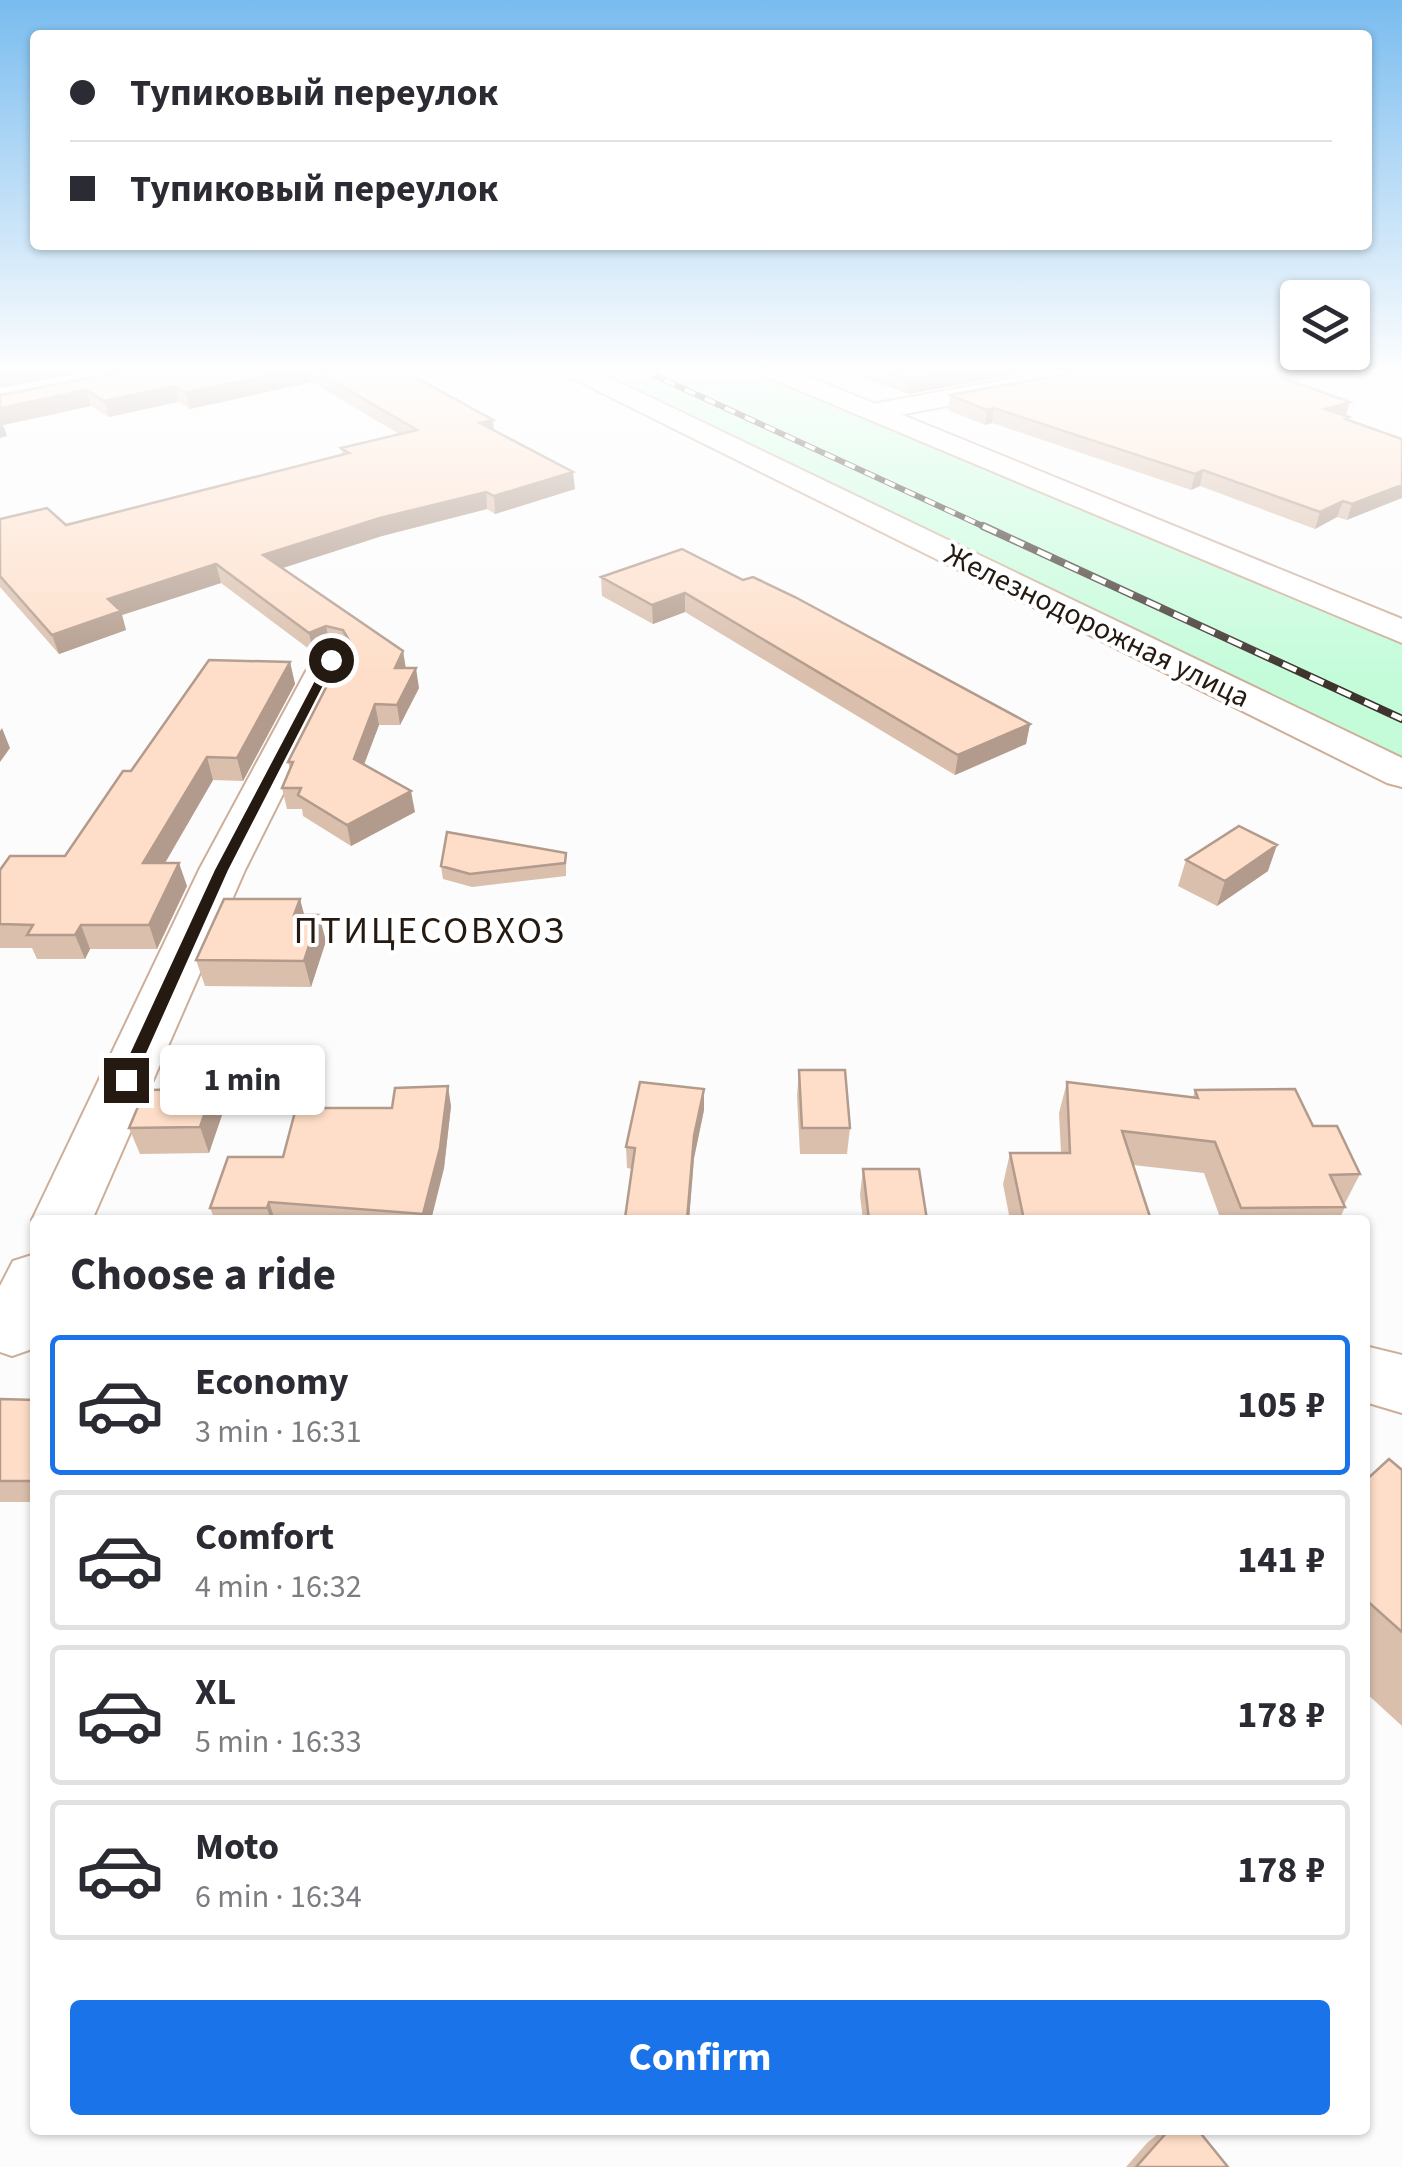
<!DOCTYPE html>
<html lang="en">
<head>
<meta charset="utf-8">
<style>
	:root { --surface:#fff; --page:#f7f7f7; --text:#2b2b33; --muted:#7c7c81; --line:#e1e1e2; --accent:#1a73e8 }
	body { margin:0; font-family:"Source Sans 3",sans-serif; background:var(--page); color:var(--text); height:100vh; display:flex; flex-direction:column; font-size:38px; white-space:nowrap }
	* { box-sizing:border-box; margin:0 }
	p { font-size:32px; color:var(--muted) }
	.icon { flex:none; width:55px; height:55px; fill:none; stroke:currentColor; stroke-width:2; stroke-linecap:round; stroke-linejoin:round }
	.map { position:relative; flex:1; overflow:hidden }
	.sheet { position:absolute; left:30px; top:1215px; width:1340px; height:920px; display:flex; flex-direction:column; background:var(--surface); border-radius:10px; box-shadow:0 2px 8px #0004 }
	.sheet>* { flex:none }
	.banner { position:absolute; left:30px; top:30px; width:1342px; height:220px; border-radius:10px; box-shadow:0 2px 8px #0004; display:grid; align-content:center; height:220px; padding:0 40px; background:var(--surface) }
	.controls { position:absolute; left:1280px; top:280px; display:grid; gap:20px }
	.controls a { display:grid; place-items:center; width:90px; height:90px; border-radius:10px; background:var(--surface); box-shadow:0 2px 8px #0004; font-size:50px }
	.end { position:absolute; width:45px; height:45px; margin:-22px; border:12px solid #251a12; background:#fff; box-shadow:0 0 0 5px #fff }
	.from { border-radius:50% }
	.bubble { position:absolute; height:70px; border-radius:10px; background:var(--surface); box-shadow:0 2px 8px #0004; font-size:32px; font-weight:700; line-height:70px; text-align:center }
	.banner b { display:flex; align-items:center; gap:35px; height:95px; font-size:38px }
	.banner b+b { border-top:2px solid var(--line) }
	.banner i { width:25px; height:25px; background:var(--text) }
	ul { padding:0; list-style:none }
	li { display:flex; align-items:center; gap:30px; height:140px; margin:0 20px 15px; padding:0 20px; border:5px solid var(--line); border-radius:10px }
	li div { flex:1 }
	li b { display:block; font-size:38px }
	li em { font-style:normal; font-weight:700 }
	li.active { border-color:var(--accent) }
	li>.icon { width:90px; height:90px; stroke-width:1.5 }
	h2 { padding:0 40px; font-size:45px; line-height:120px }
	.primary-button { display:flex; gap:20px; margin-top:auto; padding:20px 40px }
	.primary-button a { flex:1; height:115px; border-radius:10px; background:var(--accent); color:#fff; font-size:40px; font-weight:700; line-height:115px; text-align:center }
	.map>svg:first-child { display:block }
	.green { fill:#c4fcda }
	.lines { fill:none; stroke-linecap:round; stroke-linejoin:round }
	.minor-casing { stroke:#cdae99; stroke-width:4 }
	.secondary-casing { stroke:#cdae99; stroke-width:4 }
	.minor { fill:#fff; fill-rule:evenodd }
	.secondary { fill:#fff; fill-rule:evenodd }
	.rail-far1-casing { stroke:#3e342d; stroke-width:6 }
	.rail-casing { stroke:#3e342d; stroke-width:8 }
	.rail-far1 { stroke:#fff; stroke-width:4; stroke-dasharray:11; stroke-linecap:butt }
	.rail { stroke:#fff; stroke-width:5; stroke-dasharray:15; stroke-linecap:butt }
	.wall { fill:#dabfac }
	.shaded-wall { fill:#b29b8c }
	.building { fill:#fedec8; stroke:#b29b8c; stroke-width:2.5 }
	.route { fill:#251a12 }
	.labels { text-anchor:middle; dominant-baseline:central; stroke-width:8; stroke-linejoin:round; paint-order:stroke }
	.far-street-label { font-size:30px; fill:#251a12; stroke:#fff }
	.neighbourhood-label { font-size:38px; letter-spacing:2.5px; fill:#251a12; stroke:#fff }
</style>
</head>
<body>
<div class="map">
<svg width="1402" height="2167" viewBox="0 0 1402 2167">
	<rect width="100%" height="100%" fill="#fcfcfc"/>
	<path class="green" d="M 577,371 L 749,371 L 1402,642 L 1402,774 Z"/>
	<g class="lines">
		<g class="minor-casing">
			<path id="minor" d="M 565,371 L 596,371 L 1402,758 L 1402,787 L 1387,783 L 568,376 Z
				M 1053,371 L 1105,371 L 1092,379 L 872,420 L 858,412 L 872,404 Z
				M 331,649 L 344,652 L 350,660 L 245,870 L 92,1220 L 35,1220 L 35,1226 L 32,1220 L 199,870 L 312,660 L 318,652 Z
				M 35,1254 L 35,1348 L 12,1356 L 0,1352 L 0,1286 L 13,1261 Z
				M 1365,1346 L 1402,1355 L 1402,1413 L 1365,1402 Z"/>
		</g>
		<g class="secondary-casing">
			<path id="secondary" d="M 761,371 L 795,371 L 1402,619 L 1402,643 L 765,376 Z"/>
		</g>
		<use href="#minor" class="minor"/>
		<use href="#secondary" class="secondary"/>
		<g class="rail-far1-casing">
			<path id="rail-far1" d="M 645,371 L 989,529"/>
		</g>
		<g class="rail-casing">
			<path id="rail" d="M 983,526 L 1402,719"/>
		</g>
		<use href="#rail-far1" class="rail-far1"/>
		<use href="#rail" class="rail"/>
	</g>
	<path class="wall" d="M 127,371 L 404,371 L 493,420 L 494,431 L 575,489 L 495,514 L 487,509 L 382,536 L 283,568 L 403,651 L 406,668 L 419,688 L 400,725 L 379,725 L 364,765 L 415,812 L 351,846 L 303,816 L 302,809 L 287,809 L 282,788 L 290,769 L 288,762 L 344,666 L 342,657 L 346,649 L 330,645 L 313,652 L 221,583 L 122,615 L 126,630 L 59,654 L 0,587 L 0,519 L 66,525 L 342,455 L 341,448 L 399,434 L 312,382 L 190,409 L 178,402 L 109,417 L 91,406 L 3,425 L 7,436 L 0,438 L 0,395 Z
		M 845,371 L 1034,371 L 908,394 Z
		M 1268,372 L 1350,402 L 1346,416 L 1349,417 L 1349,420 L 1402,439 L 1347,520 L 1337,517 L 1315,529 L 1200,486 L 1191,490 L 992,423 L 985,425 L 948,410 L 950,395 Z
		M 682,549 L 1030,724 L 1026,744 L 955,775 L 685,612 L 653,624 L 602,596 L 601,577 Z
		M 290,662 L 295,684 L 243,781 L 213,780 L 165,863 L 187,886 L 157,949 L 90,949 L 85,959 L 37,959 L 32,948 L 0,948 L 0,870 L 65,856 L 131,771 Z
		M 566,853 L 566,876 L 472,887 L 443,879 L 441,866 Z
		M 1186,860 L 1268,871 L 1217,906 L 1178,886 Z
		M 304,915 L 326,941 L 311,987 L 205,986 L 196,960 Z
		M 799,1070 L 850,1128 L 847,1154 L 800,1154 L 797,1096 Z
		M 1067,1082 L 1193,1097 L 1195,1090 L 1313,1126 L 1360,1174 L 1344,1205 L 1345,1207 L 1339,1220 L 1221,1220 L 1204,1173 L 1133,1165 L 1151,1220 L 1010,1220 L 1003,1184 L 1010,1153 L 1061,1153 L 1059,1113 Z
		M 451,1106 L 444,1168 L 431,1220 L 215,1220 L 210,1208 L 283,1157 L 392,1108 Z
		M 704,1110 L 694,1158 L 689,1220 L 625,1220 L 632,1169 L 627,1168 L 626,1147 Z
		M 222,1115 L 209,1153 L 140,1154 L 129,1128 Z
		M 863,1169 L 927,1220 L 863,1220 L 860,1195 Z
		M 0,1399 L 35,1400 L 35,1502 L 0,1502 Z
		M 1402,1470 L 1402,1726 L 1365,1692 L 1365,1481 Z
		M 1163,2130 L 1198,2130 L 1228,2167 L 1126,2167 L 1147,2143 Z"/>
	<path class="shaded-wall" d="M 6,371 L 93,371 L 0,388 L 0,372 Z
		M 289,371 L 310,371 L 312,382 L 190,409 L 186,393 Z
		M 958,371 L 1034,371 L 908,394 L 910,379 Z
		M 174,386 L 178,402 L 109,417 L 104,401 Z
		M 86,390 L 91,406 L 3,425 L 7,436 L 0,438 L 0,408 Z
		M 1350,402 L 1345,417 L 1325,409 Z
		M 994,408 L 992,423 L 985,425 L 987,410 Z
		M 493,420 L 494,437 L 480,423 Z
		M 1203,470 L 1200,486 L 1191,490 L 1195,474 Z
		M 573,472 L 575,489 L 495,514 L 494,496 Z
		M 1402,485 L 1402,498 L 1347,520 L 1352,504 Z
		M 486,492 L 487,509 L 382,536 L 267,573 L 263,555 L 380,518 Z
		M 1343,501 L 1337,517 L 1315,529 L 1320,512 Z
		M 216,564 L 221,583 L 122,615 L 126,630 L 59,654 L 52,635 L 108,599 Z
		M 685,593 L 685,612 L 653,624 L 652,605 Z
		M 326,626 L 330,645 L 313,652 L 309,633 Z
		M 403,651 L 406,671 L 395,668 Z
		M 290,662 L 295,684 L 243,781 L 237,758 Z
		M 416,668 L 419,688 L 400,725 L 397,705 Z
		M 375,704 L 379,725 L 358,780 L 354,759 Z
		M 1030,724 L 1026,744 L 955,775 L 958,755 Z
		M 2,728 L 10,748 L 0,762 L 0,731 Z
		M 207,757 L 213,780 L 151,887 L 143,863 Z
		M 411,791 L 415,812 L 351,846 L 347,825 Z
		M 1277,845 L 1268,871 L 1217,906 L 1225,881 Z
		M 179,863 L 187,886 L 157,949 L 149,925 Z
		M 300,899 L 307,925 L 294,915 Z
		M 319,915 L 326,941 L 311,987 L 304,961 Z
		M 81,925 L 90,949 L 85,959 L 75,935 Z
		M 448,1086 L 451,1106 L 444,1168 L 431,1220 L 424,1220 L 423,1214 Z
		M 213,1089 L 222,1115 L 209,1153 L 200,1127 Z
		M 704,1089 L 704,1110 L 694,1158 L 689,1220 L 687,1220 L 694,1136 Z
		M 269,1202 L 275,1220 L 271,1220 L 267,1208 Z"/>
	<path class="building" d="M 127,371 L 289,371 L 186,393 L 174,386 L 104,401 L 86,390 L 0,408 L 0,395 Z
		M 316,371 L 404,371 L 493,420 L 480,423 L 573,472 L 494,496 L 486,492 L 380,518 L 263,555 L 403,651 L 395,668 L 416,668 L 397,705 L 375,704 L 354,759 L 411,791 L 347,825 L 298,795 L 301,788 L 282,788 L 293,762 L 288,762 L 337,666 L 354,666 L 342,657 L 350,642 L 343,630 L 326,626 L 309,633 L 216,564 L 108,599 L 121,611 L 52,635 L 0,576 L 0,519 L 47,508 L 66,525 L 349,453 L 341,448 L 417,430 Z
		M 884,371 L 958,371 L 910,379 Z
		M 1084,371 L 1263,371 L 1350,402 L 1325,409 L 1349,417 L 1345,419 L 1402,439 L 1402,485 L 1352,504 L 1343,501 L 1320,512 L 1203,470 L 1195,474 L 994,408 L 987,410 L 950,395 Z
		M 682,549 L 743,580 L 753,577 L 795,597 L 1030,724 L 958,755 L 685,593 L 652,605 L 601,577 Z
		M 209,660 L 290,662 L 237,758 L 207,757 L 143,863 L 179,863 L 149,925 L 81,925 L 75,935 L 27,935 L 33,925 L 0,924 L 0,870 L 10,856 L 65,856 L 123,771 L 131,771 Z
		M 1239,826 L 1277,845 L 1225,881 L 1186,860 Z
		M 447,832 L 566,853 L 565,863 L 470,874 L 441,866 Z
		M 224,899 L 300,899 L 294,915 L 319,915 L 304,961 L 196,960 Z
		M 799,1070 L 845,1070 L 850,1128 L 802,1128 Z
		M 640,1082 L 704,1089 L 694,1136 L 687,1220 L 625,1218 L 635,1148 L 626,1147 Z
		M 1067,1082 L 1198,1098 L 1195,1090 L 1295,1089 L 1313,1126 L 1337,1126 L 1360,1174 L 1330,1175 L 1345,1207 L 1241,1208 L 1215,1142 L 1122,1131 L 1151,1220 L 1024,1220 L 1010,1153 L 1070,1153 Z
		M 448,1086 L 440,1148 L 423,1214 L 269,1202 L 267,1208 L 210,1208 L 228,1157 L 283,1157 L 296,1108 L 392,1108 L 395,1088 Z
		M 213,1089 L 200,1127 L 129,1128 L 145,1090 Z
		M 863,1169 L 919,1169 L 927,1220 L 869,1220 Z
		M 0,1399 L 35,1400 L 35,1481 L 0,1481 Z
		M 1389,1459 L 1402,1470 L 1402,1632 L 1365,1599 L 1365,1481 Z
		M 1169,2130 L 1198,2130 L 1228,2167 L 1136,2167 Z"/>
	<linearGradient id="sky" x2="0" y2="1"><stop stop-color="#79bcef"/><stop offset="0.55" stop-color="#fefefe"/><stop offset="1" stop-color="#fefefe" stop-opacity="0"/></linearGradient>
	<rect width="1402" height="674" fill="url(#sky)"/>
	<path class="route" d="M 327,658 L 336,660 L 228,870 L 134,1080 L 126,1086 L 120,1084 L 118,1080 L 215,870 Z"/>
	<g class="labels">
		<g class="far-street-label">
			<text transform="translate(1097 626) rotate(26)">Железнодорожная улица</text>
		</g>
		<g class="neighbourhood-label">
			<text x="430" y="931">ПТИЦЕСОВХОЗ</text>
		</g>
	</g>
</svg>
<div class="controls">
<a><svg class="icon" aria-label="layers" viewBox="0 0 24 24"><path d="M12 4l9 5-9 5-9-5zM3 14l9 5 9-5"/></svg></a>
</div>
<i class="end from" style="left:331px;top:660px"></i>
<i class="end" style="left:126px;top:1080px"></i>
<div class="bubble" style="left:160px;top:1045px;width:165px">1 min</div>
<div class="banner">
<b><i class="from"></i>Тупиковый переулок</b>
<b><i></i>Тупиковый переулок</b>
</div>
<section class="sheet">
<h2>Choose a ride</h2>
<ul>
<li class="active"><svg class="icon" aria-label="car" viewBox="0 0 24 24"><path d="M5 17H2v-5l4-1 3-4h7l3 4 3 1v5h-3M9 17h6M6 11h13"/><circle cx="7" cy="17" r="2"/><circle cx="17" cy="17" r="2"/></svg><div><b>Economy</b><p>3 min · 16:31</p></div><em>105 ₽</em></li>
<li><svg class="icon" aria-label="car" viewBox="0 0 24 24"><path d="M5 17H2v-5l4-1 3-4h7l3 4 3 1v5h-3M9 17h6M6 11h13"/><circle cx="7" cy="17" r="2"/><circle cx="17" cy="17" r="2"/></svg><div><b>Comfort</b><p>4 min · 16:32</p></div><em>141 ₽</em></li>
<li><svg class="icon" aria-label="car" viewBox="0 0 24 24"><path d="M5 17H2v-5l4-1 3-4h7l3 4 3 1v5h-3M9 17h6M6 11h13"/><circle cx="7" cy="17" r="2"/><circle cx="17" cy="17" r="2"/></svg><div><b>XL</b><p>5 min · 16:33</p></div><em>178 ₽</em></li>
<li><svg class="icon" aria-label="car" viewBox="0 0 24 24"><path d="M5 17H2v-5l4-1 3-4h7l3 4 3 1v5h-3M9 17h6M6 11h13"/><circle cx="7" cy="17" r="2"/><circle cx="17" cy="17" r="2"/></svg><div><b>Moto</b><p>6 min · 16:34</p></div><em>178 ₽</em></li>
</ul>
<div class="primary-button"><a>Confirm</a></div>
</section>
</div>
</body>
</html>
